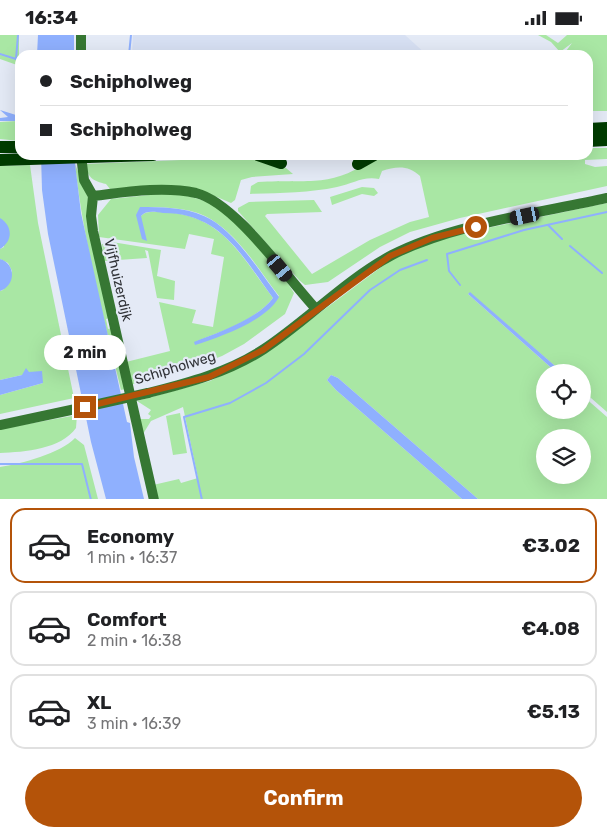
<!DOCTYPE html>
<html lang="en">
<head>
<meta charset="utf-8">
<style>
	:root { --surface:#fff; --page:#f2f2f2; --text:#202124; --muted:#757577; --line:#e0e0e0; --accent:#b45309 }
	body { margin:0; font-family:Rubik,sans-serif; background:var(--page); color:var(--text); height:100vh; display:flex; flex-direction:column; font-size:19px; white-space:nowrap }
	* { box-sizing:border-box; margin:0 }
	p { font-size:16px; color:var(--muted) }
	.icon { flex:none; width:28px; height:28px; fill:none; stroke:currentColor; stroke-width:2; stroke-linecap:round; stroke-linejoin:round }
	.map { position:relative; height:464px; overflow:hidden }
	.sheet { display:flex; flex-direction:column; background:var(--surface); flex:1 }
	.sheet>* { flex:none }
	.hud { position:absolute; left:15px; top:15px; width:578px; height:110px; border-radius:15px; box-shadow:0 5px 20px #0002; display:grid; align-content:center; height:110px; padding:0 25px; background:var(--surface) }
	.controls { position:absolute; left:536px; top:329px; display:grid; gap:10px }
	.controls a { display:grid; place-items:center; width:55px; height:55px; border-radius:50%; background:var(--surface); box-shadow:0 5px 20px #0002; font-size:25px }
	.end { position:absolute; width:22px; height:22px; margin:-11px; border:6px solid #b45309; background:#fff; box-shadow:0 0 0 2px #fff }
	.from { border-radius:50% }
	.bubble { position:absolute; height:35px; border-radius:18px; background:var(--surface); box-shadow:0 5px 20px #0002; font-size:16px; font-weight:700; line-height:35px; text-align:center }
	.car { position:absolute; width:15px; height:30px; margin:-15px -8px; border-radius:6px; box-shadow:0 0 4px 1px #0007; background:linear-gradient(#222 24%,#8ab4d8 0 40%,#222 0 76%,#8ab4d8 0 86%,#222 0) }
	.hud b { display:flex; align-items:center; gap:18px; height:48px; font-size:19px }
	.hud b+b { border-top:1px solid var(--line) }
	.hud i { width:12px; height:12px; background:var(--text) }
	ul { padding:9px 0 0; list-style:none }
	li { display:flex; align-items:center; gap:15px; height:75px; margin:0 10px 8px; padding:0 15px; border:2px solid var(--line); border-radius:15px }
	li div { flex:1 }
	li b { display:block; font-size:19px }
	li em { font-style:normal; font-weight:700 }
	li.on { border-color:var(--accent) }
	li>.icon { width:45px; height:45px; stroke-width:1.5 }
	.cta { display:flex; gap:10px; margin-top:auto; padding:10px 25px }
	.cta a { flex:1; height:58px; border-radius:30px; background:var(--accent); color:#fff; font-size:20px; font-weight:700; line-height:58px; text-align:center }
	.status { display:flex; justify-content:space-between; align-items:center; height:35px; padding:0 25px; background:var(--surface); direction:ltr }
	.status svg { height:14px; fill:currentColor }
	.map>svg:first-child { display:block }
	.built { fill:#d7e0f3 }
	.green { fill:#a9e7a4; fill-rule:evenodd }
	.water { fill:#8fb0fe }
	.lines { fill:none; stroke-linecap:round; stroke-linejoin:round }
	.stream { stroke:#8fb0fe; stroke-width:2 }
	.secondary { stroke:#367733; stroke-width:10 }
	.highway { stroke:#003c00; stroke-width:12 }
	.secondary-bridge { stroke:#367733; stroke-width:10 }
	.highway-bridge { stroke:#003c00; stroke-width:12 }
	.route { stroke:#b45309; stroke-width:6 }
	.labels { text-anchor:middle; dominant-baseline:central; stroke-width:4.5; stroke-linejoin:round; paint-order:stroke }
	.street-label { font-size:14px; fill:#313338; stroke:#e4eaf6 }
</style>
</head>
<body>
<div class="status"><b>16:34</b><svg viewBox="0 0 49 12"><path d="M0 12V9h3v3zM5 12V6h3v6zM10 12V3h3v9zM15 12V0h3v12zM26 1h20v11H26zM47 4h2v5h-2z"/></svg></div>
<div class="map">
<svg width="607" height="465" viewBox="0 0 607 465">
	<rect width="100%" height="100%" fill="#e4eaf6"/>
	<path class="built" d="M 133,0 L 405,0 L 427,20 L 132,20 Z"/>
	<path class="green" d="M 0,0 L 19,0 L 19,27 L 17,30 L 0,24 Z
		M 538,0 L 546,0 L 558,8 L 567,0 L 607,0 L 607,76 L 588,76 L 588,20 L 563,20 L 572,8 L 560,17 L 551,7 Z
		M 17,38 L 20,39 L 20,106 L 0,104 L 0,87 L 17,86 L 19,44 L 16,66 Z
		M 588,113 L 607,113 L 607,124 L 585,125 L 585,129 L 595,132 L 607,131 L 607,151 L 460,183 L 410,197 L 380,212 L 328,247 L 305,250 L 299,245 L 238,176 L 238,173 L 249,167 L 314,165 L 322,177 L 267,179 L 265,181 L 312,239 L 370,205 L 410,187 L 429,182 L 420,141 C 409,130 396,131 382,136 L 379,144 C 362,141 353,149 337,152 C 309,158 278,158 250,159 L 251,151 L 258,147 C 312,144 332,154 379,120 L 588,120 Z
		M 253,122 L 286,133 L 293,139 L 252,142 L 241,145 L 235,165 L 231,168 L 203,156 L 143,152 L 110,154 L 106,149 C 93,146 88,143 85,129 Z
		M 75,129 L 88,162 L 87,184 L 109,283 L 106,284 L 108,294 L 111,293 L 125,354 L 121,355 C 103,280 83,205 75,129 Z
		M 30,130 L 38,188 L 74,363 L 0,379 L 0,360 L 43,348 L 22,340 L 0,345 L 0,256 L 3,255 L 12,236 L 8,228 L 0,224 L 0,214 L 4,212 L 0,183 L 0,131 Z
		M 362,152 L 374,153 L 378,158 L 374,161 L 362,159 L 332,170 L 330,162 Z
		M 168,158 C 188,160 210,165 226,178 C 245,192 282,238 294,258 L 285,279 L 244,309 L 222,321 L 177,338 L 130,350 L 126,327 L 170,316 L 159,267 L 196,275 L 192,288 L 213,292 L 224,222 L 211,219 L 214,204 L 189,199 L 185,214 L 99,202 L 98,180 L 111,164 ZM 140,172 C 161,172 186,172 205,181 C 237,197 258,234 279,261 L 246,289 L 194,307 C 220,297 255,286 273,263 C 241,221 222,179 163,177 C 156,177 146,175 141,181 Z
		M 607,168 L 607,377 L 583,356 L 582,338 L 562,337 L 470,258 L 468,259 L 556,337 L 545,338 L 545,375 L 582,375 L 583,361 L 607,382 L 607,464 L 478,464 L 338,343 L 331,340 L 327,345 L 336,355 L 462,464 L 156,464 L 153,450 L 179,444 L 181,448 L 198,443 L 183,372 L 151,386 L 143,399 L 139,384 L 149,384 L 151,381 L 148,379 L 151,375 L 137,366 L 210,346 L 266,318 L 396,221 L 445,202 ZM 545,402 L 582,402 L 582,440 L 545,440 Z
		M 112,207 L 161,215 L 157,241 L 175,246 L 174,265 L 157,263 L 148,216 L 145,215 L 147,223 L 104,226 L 102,209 Z
		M 180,378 L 187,418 L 173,420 L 166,381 Z
		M 77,380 L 76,393 C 61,414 25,417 0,418 L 0,394 Z
		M 75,403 L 84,410 L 98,464 L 0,464 L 0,432 C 21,429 61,418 75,403 Z"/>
	<path class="water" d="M 38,0 L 74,0 L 74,20 L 37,20 Z
		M 18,42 L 20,83 L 17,86 L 0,86 L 0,83 L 8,82 L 0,75 L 16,80 Z
		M 41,120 L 74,120 L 81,178 L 127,387 L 130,388 L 134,422 L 144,464 L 106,464 L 91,407 L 48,199 L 42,155 Z
		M 140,172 C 161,172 184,172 204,181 C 234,194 259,236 279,262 C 266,286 220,302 195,310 L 194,307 C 217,298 258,284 273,263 C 242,221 221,178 163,178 C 156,177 146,175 141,181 L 147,206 L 142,204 L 136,180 Z
		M 0,183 C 13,191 13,206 0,214 Z
		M 0,224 C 16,229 16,250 0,256 Z
		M 470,257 L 562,337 L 556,337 L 468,259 Z
		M 26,333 L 29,337 L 42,336 L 43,348 L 0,360 L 0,345 L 22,340 Z
		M 331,340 L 338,343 L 478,464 L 462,464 L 336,355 L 327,345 Z"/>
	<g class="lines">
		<path class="stream" d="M 0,19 L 16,24 L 18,0
			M 129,20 L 131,0
			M 548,190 L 562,204
			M 570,211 L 602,238
			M 460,250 L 449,236 L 447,219 L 524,195 L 607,177
			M 0,429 L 82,429 L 91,465
			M 202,465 L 184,382 L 230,368 L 266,348 L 304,319 L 370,255 L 400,235 L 427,225"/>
		<path class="secondary" d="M 81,20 L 81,0
			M 81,120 L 84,145 L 93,161 L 91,181 L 93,196 L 154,465
			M 93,161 C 126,157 163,151 196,158 C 236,168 287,243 316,274
			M 148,358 C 188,348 229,337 264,314 C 308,285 345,245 392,220 C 452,189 540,178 607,163
			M 0,390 L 85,372"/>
		<path class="highway" d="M 588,94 L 607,93
			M 588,106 L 607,105
			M 0,112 L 20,112
			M 258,120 L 281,128
			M 88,122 L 153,120
			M 358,129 L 374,120"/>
		<path class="secondary-bridge" d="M 85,372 L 148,358"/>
		<path class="highway-bridge" d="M 0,125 L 88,122"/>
	</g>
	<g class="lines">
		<path class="route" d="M 85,372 L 209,342 L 263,315 L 390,221 L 432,203 L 476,192"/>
	</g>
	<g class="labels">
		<g class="street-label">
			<text transform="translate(118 245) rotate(77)">Vijfhuizerdijk</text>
			<text transform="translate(175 333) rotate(-17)">Schipholweg</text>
		</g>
	</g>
</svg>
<div class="controls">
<a><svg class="icon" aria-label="locate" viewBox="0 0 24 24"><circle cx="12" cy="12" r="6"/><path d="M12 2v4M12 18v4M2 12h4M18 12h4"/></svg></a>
<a><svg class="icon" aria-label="layers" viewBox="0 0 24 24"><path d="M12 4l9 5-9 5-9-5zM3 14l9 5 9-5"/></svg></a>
</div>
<i class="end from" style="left:476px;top:192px"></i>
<i class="end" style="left:85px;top:372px"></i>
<div class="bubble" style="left:44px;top:300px;width:82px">2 min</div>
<i class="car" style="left:525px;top:181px;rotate:258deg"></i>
<i class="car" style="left:280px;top:233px;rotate:140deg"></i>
<div class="hud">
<b><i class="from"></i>Schipholweg</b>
<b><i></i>Schipholweg</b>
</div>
</div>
<section class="sheet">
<ul>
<li class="on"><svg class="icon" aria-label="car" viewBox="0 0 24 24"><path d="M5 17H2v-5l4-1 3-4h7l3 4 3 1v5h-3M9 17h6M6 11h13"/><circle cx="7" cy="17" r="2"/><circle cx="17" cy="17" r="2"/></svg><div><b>Economy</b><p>1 min · 16:37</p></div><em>€3.02</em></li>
<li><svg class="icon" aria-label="car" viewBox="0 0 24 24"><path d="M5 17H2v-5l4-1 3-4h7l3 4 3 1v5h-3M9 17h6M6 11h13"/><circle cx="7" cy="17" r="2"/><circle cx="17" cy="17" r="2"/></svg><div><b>Comfort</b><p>2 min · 16:38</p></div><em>€4.08</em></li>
<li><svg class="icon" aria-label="car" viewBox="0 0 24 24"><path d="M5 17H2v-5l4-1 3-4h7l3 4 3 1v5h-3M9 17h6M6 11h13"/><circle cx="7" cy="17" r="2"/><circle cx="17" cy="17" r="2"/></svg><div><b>XL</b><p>3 min · 16:39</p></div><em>€5.13</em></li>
</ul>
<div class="cta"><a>Confirm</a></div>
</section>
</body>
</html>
